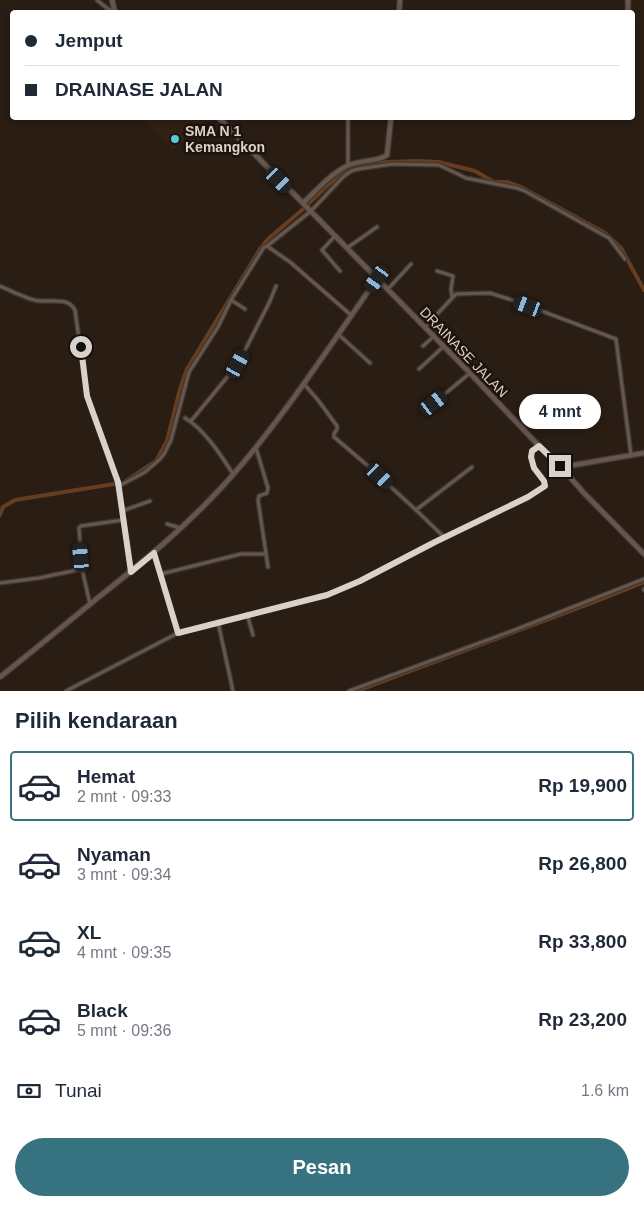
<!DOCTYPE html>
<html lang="id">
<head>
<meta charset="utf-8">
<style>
	:root { --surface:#fff; --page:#f2f2f3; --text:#1f2937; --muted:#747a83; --line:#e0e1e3; --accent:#367280 }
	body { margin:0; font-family:Helvetica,sans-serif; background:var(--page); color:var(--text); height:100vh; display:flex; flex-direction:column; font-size:19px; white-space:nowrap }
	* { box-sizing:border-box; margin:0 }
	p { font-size:16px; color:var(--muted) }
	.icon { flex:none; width:28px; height:28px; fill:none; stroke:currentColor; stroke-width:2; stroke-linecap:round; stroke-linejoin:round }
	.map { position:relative; height:691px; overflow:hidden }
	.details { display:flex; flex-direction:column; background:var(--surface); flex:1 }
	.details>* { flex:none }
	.hud { position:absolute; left:10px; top:10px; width:625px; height:110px; border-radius:5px; box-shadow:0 2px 8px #0003; display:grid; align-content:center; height:110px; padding:0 15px; background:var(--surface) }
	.end { position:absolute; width:22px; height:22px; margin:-11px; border:6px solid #dad1cb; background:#111; box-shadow:0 0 0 2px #111 }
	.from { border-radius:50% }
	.bubble { position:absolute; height:35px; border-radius:18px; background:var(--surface); box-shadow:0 2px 8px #0003; font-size:16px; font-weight:800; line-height:35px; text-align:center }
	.car { position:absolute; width:15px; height:30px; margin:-15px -8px; border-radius:6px; box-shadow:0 0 4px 1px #0007; background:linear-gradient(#222 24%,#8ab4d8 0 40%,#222 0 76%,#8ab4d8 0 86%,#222 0) }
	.hud b { display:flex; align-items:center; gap:18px; height:48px; font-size:19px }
	.hud b+b { border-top:1px solid var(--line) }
	.hud i { width:12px; height:12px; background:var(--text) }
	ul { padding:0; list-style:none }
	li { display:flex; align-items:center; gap:15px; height:70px; margin:0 10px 8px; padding:0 5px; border:2px solid transparent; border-radius:5px }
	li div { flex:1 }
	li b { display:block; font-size:19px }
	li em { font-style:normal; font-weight:800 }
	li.selected { border-color:var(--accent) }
	li>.icon { width:45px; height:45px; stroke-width:1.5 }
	h2 { padding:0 15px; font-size:22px; line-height:60px }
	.pay { display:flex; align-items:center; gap:12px; height:55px; padding:0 15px; font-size:19px }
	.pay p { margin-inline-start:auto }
	.primary-button { display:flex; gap:10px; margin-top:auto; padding:10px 15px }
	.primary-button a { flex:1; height:58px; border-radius:30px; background:var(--accent); color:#fff; font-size:20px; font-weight:800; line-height:58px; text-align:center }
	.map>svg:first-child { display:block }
	.built { fill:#322013 }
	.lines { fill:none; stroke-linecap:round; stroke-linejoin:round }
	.canal { stroke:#663e1f; stroke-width:4 }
	.street-casing { stroke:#413732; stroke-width:5.5 }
	.secondary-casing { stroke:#413732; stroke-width:7 }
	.street { stroke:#66574d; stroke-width:3 }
	.secondary { stroke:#66574d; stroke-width:4.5 }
	.route { stroke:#dad1cb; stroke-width:6 }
	.poi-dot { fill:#52cbd9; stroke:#1f130b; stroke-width:2 }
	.labels { text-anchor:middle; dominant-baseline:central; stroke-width:5; stroke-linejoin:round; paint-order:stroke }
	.poi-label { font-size:14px; font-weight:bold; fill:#dad1cb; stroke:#1f130b; text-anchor:start }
	.street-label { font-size:14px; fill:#dad1cb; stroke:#1f130b }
</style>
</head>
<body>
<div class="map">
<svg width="644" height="691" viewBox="0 0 644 691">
	<rect width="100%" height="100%" fill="#291d14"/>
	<path class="built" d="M 142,118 L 212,118 L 173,150 Z"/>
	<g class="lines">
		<path class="canal" d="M 126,481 L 156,461 L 167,441 L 180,389 L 187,369 L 260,249 L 268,239 L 302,210 L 329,184 L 353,167 L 387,162 L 417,161 L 439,162 L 475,171 L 494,182 L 507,182 L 521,187 L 605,233 L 621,248 L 644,290
			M 0,515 L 3,507 L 15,500 L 120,483
			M 357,691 L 597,601 L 644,582"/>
		<g class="street-casing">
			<path id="street" d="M 97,0 L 108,9 L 114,11
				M 348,118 L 348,165
				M 335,236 L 322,250 L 340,271
				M 347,248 L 377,227
				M 437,271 L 453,276 L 451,289 L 452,297
				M 0,286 C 11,291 23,297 34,300 C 48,304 67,295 75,310 L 87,396 L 119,486 L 131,571
				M 388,289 L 411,264
				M 231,300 L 245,309
				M 351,315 L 290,262 L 267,246 L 311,211 L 343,177 L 351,171 L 358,169 L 392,164 L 439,165 L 466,178 L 517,188 L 525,191 L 609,238 L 625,259
				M 425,327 L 456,294 L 490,293 L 515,301 L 616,339 L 631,455
				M 338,334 L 370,363
				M 423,346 L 433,337
				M 419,369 L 443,347
				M 304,384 L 318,400 L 337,426 L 337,429 L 334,434 L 334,437 L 367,465 L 416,510
				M 434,403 L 470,373
				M 185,418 C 204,429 221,455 233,474
				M 191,421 L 238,364 L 270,301 L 276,286
				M 256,448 L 268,488 L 267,493 L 259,496 L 258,500 L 268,567
				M 119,486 L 145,472 L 159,460 L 164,454 L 171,440 L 189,372 L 218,327 L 231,300 L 264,247 L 267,246
				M 122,511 L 150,501
				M 167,524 L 180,528
				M 444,537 L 416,510 L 472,467
				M 82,569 L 79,528 L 81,526 L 123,520
				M 161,574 L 241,554 L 265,554
				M 0,583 L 39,578 L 82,569 L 90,604
				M 644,590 L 644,589
				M 247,614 L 253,635
				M 218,622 L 233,691
				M 178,633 L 327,595 L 360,581 L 425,547 L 528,497 L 545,485 C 541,472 530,470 532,452 L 538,446
				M 66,691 L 178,633 L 154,553
				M 349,691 L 512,631 L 644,579"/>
		</g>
		<g class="secondary-casing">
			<path id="secondary" d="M 112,0 L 115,12
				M 399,12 L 400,0
				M 628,12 L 628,0
				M 219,118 L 470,373 L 539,446 L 560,466 L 568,466 L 644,453
				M 303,203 C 317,190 331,173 349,165 C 361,160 377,162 387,155 L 391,118
				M 560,466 L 583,492 L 644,554
				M 0,677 C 34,650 67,623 100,596 C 143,562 184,528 221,488 C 280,424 327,349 377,279"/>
		</g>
		<use href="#street" class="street"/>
		<use href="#secondary" class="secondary"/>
	</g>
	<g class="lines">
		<path class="route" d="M 81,347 L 87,396 L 118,482 L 131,572 L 154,553 L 178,633 L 327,595 L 360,581 L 435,542 L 528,497 L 545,486 L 544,481 L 534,468 L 531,457 L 532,451 L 539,446 L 560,466"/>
	</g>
	<circle class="poi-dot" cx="175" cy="139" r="5"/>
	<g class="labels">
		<g class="poi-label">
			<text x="185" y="131">SMA N 1<tspan x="185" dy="16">Kemangkon</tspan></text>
		</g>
		<g class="street-label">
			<text transform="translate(464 352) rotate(46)">DRAINASE JALAN</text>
		</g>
	</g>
</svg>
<i class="end from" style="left:81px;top:347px"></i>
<i class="end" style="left:560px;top:466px"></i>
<div class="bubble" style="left:519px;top:394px;width:82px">4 mnt</div>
<i class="car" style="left:279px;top:180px;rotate:134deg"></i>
<i class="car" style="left:377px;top:279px;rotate:216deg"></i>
<i class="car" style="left:528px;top:306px;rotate:291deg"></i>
<i class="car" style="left:238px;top:364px;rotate:29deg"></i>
<i class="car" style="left:434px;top:403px;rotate:52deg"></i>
<i class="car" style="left:380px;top:476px;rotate:133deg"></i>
<i class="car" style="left:81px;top:557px;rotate:355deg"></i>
<div class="hud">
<b><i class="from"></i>Jemput</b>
<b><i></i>DRAINASE JALAN</b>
</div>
</div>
<section class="details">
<h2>Pilih kendaraan</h2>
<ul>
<li class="selected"><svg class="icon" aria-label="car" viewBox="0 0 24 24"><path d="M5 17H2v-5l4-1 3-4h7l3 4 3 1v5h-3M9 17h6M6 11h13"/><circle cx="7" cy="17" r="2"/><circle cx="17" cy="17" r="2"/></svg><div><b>Hemat</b><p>2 mnt · 09:33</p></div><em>Rp 19,900</em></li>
<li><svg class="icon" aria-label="car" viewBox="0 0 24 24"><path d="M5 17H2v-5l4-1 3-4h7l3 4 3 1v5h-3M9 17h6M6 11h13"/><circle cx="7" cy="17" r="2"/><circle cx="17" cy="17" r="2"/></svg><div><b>Nyaman</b><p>3 mnt · 09:34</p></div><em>Rp 26,800</em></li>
<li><svg class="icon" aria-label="car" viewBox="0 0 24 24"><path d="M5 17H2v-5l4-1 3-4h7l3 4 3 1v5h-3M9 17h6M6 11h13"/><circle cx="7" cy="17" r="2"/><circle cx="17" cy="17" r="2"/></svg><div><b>XL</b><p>4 mnt · 09:35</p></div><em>Rp 33,800</em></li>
<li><svg class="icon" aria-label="car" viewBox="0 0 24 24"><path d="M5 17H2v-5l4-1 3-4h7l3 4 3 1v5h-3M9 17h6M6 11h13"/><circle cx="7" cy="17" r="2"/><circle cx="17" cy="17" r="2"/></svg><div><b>Black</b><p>5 mnt · 09:36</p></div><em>Rp 23,200</em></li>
</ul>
<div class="pay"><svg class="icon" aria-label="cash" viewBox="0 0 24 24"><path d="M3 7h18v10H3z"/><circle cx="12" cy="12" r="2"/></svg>Tunai<p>1.6 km</p></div>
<div class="primary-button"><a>Pesan</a></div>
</section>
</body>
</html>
